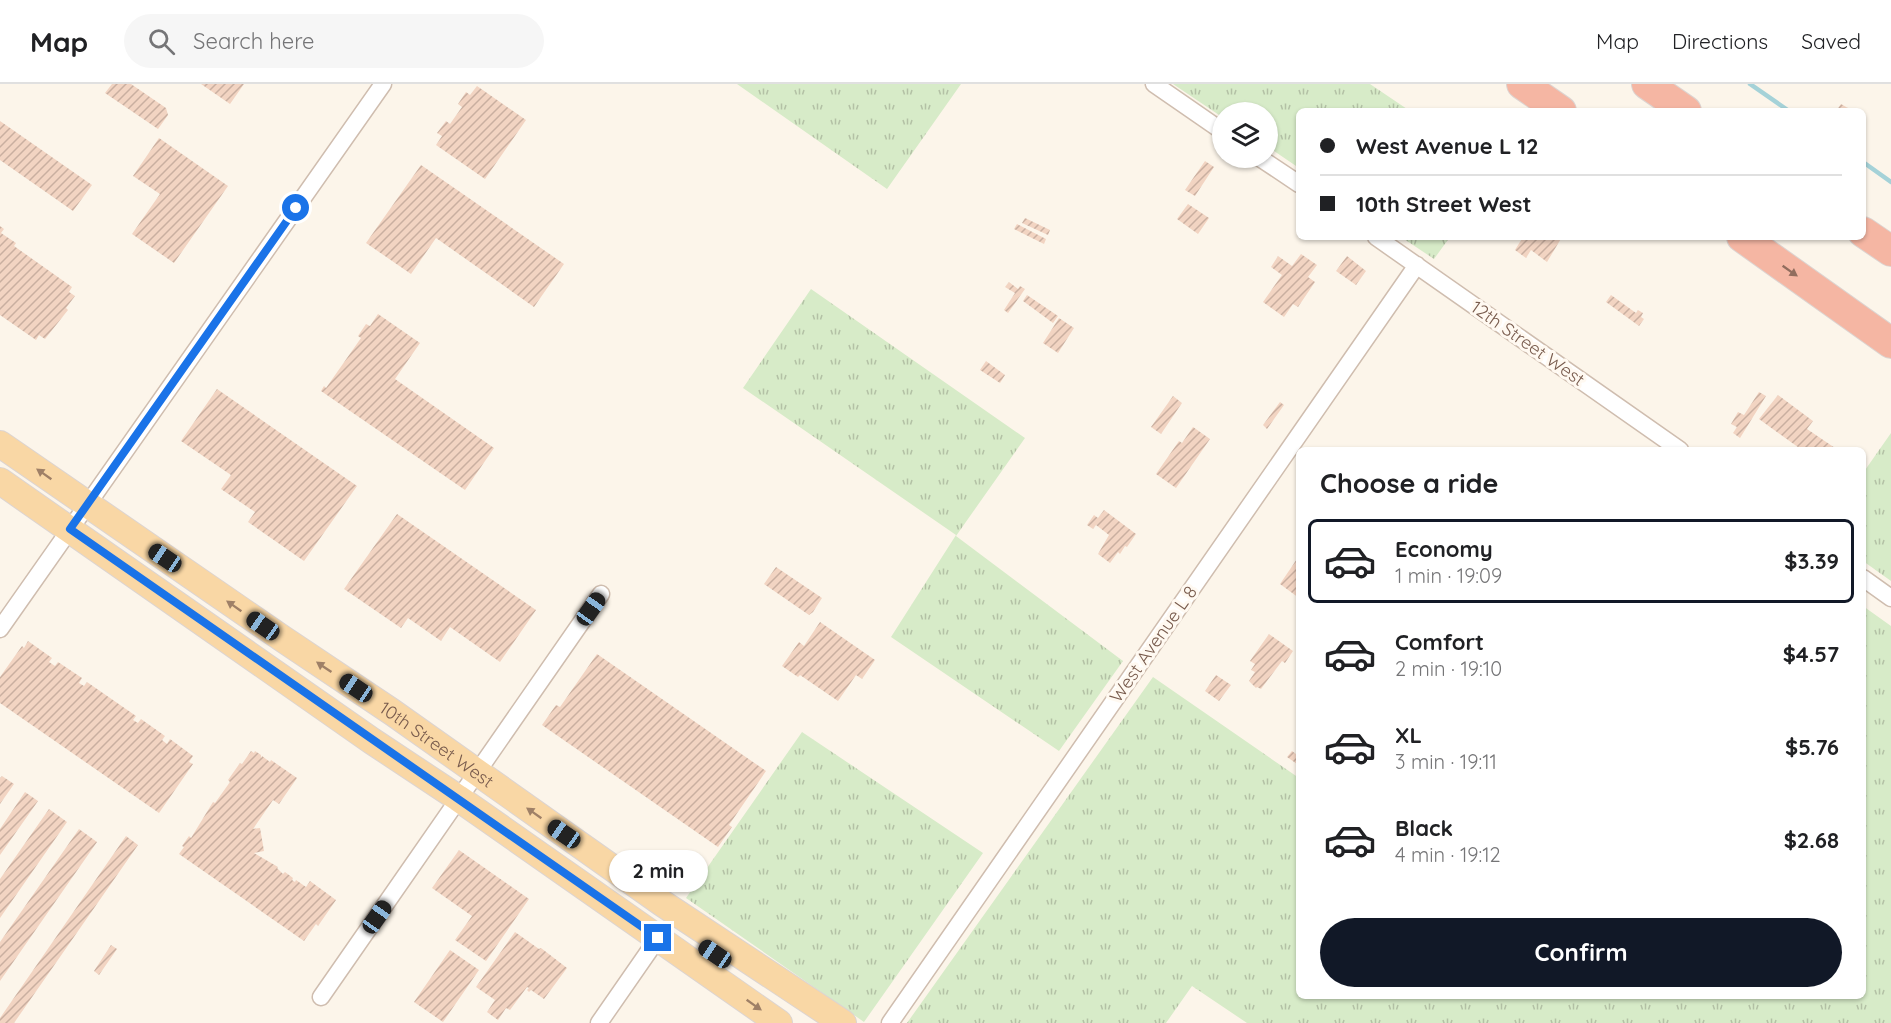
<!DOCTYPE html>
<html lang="en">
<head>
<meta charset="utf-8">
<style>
	:root { --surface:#fff; --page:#f6f6f6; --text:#202124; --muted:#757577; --line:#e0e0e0; --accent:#111827 }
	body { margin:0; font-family:Quicksand,sans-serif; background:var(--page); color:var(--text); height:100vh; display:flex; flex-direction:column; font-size:22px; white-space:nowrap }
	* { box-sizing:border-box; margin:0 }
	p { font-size:20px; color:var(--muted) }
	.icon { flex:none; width:33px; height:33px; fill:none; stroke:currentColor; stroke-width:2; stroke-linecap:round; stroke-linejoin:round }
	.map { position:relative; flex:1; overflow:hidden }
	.details { position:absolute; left:1296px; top:363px; width:570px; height:552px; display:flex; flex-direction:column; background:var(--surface); border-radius:9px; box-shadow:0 2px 4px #0004 }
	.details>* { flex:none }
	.top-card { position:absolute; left:1296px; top:24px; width:570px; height:132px; border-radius:9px; box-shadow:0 2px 4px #0004; display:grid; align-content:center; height:132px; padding:0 24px; background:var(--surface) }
	.fabs { position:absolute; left:1212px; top:18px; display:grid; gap:12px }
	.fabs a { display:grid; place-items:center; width:66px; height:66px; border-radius:50%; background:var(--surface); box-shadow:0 2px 4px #0004; font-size:30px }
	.end { position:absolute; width:27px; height:27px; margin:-14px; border:8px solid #1a73e8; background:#fff; box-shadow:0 0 0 3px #fff }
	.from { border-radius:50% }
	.bubble { position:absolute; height:42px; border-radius:21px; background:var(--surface); box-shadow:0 2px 4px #0004; font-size:20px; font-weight:700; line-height:42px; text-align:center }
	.car { position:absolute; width:18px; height:36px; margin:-18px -9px; border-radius:8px; box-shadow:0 0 4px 2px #0007; background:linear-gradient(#222 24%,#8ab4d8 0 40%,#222 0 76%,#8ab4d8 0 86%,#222 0) }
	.top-card b { display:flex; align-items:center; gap:21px; height:57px; font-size:22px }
	.top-card b+b { border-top:2px solid var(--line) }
	.top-card i { width:15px; height:15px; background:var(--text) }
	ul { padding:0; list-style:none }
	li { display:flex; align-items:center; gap:18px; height:84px; margin:0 12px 9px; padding:0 12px; border:3px solid transparent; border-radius:9px }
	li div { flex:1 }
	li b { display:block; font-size:22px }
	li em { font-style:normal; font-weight:700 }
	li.selected { border-color:var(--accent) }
	li>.icon { width:54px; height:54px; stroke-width:1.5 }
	h2 { padding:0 24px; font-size:27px; line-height:72px }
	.primary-button { display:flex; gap:12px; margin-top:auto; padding:12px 24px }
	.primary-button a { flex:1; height:69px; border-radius:36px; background:var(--accent); color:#fff; font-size:24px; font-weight:700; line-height:69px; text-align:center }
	header { display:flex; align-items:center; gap:36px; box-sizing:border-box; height:84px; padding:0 30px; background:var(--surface); border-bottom:2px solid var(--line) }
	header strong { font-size:28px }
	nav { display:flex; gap:33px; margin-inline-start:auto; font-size:21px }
	.search { width:420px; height:54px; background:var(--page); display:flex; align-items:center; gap:15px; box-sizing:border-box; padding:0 21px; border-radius:33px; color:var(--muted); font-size:22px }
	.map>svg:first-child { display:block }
	.grass { fill:url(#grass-tufts) }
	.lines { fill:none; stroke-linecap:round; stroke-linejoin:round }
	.stream { stroke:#a5d2d8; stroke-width:4.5 }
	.building { fill:url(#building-hatch) }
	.street-casing { stroke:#cfbdaf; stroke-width:19 }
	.primary-casing { stroke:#dcd4d1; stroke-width:28 }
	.highway-casing { stroke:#dcd4d1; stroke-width:32 }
	.street { stroke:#fff; stroke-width:16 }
	.primary { stroke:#f9d7a5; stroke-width:26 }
	.highway { stroke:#f5b6a3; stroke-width:30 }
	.oneway { fill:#916d5e }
	.oneway2 { fill:#9f8067 }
	.route { stroke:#1a73e8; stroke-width:8 }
	.labels { text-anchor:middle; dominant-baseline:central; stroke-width:6; stroke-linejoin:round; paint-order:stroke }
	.street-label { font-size:18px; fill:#785b4d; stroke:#fff9f1 }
</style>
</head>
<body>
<header>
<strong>Map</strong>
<div class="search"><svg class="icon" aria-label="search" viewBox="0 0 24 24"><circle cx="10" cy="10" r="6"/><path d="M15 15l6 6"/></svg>Search here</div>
<nav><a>Map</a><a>Directions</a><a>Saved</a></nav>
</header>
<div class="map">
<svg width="1891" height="939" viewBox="0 0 1891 939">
	<defs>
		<pattern id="grass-tufts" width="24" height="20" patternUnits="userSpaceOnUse" patternTransform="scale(1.5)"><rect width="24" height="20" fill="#d7ebc8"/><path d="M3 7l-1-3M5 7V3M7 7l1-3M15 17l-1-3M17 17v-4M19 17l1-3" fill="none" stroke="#b3c1a5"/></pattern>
		<pattern id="building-hatch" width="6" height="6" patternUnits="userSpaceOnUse" patternTransform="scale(1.5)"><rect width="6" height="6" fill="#f2d4c2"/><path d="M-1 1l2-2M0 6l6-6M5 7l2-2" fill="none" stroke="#c9afa0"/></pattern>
	</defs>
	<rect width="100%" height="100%" fill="#fcf5ea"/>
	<path class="grass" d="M 737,0 L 961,0 L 887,105 Z
		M 1173,0 L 1370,0 L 1410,27 L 1299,27 L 1299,84 L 1268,63 L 1268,28 L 1222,28 L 1222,33 Z
		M 1401,153 L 1450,153 L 1434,175 Z
		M 811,205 L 1025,354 L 956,452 L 1123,577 L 1059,667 L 891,553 L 956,451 L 743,304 Z
		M 1891,349 L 1891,497 L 1863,477 L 1863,389 Z
		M 1863,522 L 1891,542 L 1891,939 L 1247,939 L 1192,902 L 1166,939 L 907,939 L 1153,593 L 1299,694 L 1299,912 L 1863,912 Z
		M 802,648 L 983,769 L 864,938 L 686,814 Z"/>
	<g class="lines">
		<path class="stream" d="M 1750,0 L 1789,27
			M 1863,78 L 1891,98"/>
	</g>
	<path class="building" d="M 112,0 L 131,0 L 166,24 L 168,31 L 158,45 L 105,9 Z
		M 201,0 L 244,0 L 230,20 Z
		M 477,2 L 526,36 L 485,95 L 436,61 L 442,52 L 437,49 L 446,37 L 450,40 L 462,23 L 458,20 L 466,8 L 470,11 Z
		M 1841,20 L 1853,27 L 1836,27 Z
		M 0,37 L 92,101 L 73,127 L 0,76 Z
		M 159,54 L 228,102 L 174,179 L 132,150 L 160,110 L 133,92 Z
		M 1205,77 L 1214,83 L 1195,112 L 1185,106 Z
		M 421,81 L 564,180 L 534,223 L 436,154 L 411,190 L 366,159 Z
		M 1188,120 L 1209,134 L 1198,150 L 1177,135 Z
		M 1025,134 L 1050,146 L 1048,151 L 1022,139 Z
		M 1017,140 L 1046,155 L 1044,160 L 1014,145 Z
		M 0,142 L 4,145 L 1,149 L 16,159 L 14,162 L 72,203 L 69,208 L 75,212 L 66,224 L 68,226 L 45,255 L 39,251 L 36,256 L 0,231 Z
		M 1523,153 L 1562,153 L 1547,178 L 1531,166 L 1526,174 L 1515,166 Z
		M 1301,170 L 1317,181 L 1308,193 L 1315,198 L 1298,223 L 1293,220 L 1284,233 L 1263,218 L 1282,191 L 1271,183 L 1278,172 L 1292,182 Z
		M 1347,172 L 1366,187 L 1356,201 L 1336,187 Z
		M 1009,198 L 1018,205 L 1020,202 L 1025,205 L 1008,229 L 1004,226 L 1015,209 L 1005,203 Z
		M 1027,211 L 1058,232 L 1053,239 L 1023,217 Z
		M 1611,211 L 1636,229 L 1638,226 L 1643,229 L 1641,233 L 1644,235 L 1639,242 L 1606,218 Z
		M 378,230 L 420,259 L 395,295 L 494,364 L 465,406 L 321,307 L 324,302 L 326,304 L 361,254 L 358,252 L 366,240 L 370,242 Z
		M 1059,234 L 1074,244 L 1058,269 L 1043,259 Z
		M 986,277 L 1005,291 L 1000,299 L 980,286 Z
		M 217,305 L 357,402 L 304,477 L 248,438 L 255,428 L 221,405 L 231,391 L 181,357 Z
		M 1759,308 L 1766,312 L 1740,354 L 1733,349 L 1737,343 L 1731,340 L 1738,328 L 1744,331 Z
		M 1778,311 L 1813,337 L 1807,345 L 1838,366 L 1802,366 L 1759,335 Z
		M 1173,312 L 1182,319 L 1161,350 L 1151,343 Z
		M 1280,318 L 1284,321 L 1267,345 L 1263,341 Z
		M 1193,343 L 1210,355 L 1176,404 L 1156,390 L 1179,357 L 1182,359 Z
		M 1104,426 L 1136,450 L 1127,463 L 1125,462 L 1120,470 L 1118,468 L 1110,479 L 1098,470 L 1109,451 L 1096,441 L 1093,445 L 1087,441 L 1094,431 L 1098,434 Z
		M 397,430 L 536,526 L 500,578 L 450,543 L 441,557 L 408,534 L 401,544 L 344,505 Z
		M 1299,472 L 1299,514 L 1280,500 Z
		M 776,483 L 822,514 L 813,528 L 809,531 L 764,500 Z
		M 820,538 L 875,576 L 862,595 L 856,591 L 838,617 L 800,591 L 798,593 L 782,582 L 799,558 L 804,562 Z
		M 1269,550 L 1293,567 L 1285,579 L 1282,577 L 1261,605 L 1257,603 L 1256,604 L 1249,597 L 1255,588 L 1251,586 L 1255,580 L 1250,577 Z
		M 28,557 L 52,574 L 49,578 L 55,582 L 58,578 L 82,594 L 79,599 L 84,602 L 87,598 L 136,632 L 133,636 L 138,639 L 141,635 L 165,652 L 162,656 L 167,660 L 170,655 L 193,672 L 189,678 L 193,680 L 159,729 L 0,619 L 0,593 L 22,562 L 24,564 Z
		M 597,570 L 766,687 L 729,741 L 732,743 L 718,763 L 542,641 L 556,621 L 560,623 Z
		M 1216,591 L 1231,601 L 1219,617 L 1205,607 Z
		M 1299,666 L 1299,678 L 1297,680 L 1287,673 L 1292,667 L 1296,670 Z
		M 251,667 L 254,669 L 255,667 L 261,671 L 261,674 L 262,672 L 270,678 L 271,676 L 297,694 L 279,720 L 273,716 L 253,745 L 260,744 L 264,767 L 254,769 L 278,783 L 277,784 L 283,790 L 285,788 L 293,794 L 292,796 L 295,798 L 296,796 L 306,803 L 310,797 L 336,816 L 318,842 L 316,840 L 304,857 L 179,770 L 184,763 L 182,762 L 189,752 L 191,754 L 213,718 L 215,719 L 230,698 L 228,696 L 240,679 L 242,680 Z
		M 2,692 L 14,700 L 0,720 L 0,694 Z
		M 25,708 L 38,717 L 0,771 L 0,745 Z
		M 49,725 L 67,738 L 0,834 L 0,795 Z
		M 79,745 L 97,758 L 0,897 L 0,858 Z
		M 126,752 L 138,761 L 14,939 L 0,939 L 0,934 Z
		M 459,766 L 529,815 L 486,877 L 455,856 L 472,832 L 432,804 Z
		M 515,848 L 539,865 L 541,864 L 567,884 L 544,915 L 531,906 L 529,908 L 527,906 L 529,904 L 527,903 L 510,926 L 506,924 L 498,936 L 487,928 L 495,916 L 476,903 Z
		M 111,861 L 117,865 L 99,891 L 94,887 Z
		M 450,866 L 479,886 L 443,938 L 414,918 Z"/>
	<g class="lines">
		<g class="street-casing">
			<path id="street" d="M 1154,0 L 1222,47
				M 1260,74 L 1299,100
				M 1376,153 L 1680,366
				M 1863,494 L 1891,514
				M 0,545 L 383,0
				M 321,913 L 601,510
				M 599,939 L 658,854
				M 890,939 L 1417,181"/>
		</g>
		<g class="primary-casing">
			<g id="primary">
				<path id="s1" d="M 0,360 L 283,555 L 392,628 L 662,819 L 843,939"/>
				<path d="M 0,397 L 372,657 L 458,714 L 779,939"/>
			</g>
		</g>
		<g class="highway-casing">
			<path id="highway" d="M 1522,0 L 1561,27
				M 1647,0 L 1686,27
				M 1863,148 L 1891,167
				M 1742,153 L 1891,259"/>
		</g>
		<use href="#street" class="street"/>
		<use href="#primary" class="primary"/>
		<use href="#highway" class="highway"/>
	</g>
	<defs><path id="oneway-solid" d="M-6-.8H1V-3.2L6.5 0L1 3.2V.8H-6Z" transform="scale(1.5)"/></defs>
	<use class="oneway" href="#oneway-solid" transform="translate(1790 187) rotate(35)"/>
	<g class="oneway2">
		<use href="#oneway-solid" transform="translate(44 390) rotate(-145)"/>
		<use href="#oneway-solid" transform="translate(234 522) rotate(-145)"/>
		<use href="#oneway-solid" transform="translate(324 583) rotate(-146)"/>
		<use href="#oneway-solid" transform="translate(534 729) rotate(-145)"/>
		<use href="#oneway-solid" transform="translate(754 921) rotate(35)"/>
	</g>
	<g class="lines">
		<path class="route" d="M 296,124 L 70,445 L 658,854"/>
	</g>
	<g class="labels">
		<g class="street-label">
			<text transform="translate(1528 259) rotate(35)">12th Street West</text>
			<text transform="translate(1153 560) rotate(-55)">West Avenue L 8</text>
			<text stroke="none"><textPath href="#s1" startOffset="530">10th Street West</textPath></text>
		</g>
	</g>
</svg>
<div class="fabs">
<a><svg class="icon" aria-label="layers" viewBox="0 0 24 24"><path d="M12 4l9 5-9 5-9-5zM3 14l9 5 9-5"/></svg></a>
</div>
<i class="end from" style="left:296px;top:124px"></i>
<i class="end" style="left:658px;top:854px"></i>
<div class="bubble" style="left:609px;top:766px;width:99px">2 min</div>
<i class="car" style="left:165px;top:474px;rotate:304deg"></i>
<i class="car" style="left:591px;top:525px;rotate:35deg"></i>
<i class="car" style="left:263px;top:542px;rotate:305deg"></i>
<i class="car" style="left:356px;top:604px;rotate:304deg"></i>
<i class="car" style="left:564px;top:750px;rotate:305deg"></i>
<i class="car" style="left:377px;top:833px;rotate:35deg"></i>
<i class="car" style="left:715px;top:870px;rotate:304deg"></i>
<div class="top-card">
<b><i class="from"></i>West Avenue L 12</b>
<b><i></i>10th Street West</b>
</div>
<section class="details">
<h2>Choose a ride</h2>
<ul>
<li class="selected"><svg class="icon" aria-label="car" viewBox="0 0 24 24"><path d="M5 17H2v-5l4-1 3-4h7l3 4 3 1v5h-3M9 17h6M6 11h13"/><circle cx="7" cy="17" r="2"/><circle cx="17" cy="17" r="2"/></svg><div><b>Economy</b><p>1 min · 19:09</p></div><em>$3.39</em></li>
<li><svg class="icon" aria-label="car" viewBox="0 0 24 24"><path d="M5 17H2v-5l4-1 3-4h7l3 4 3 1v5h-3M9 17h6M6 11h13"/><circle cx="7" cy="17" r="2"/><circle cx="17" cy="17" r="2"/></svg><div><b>Comfort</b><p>2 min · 19:10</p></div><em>$4.57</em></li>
<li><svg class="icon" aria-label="car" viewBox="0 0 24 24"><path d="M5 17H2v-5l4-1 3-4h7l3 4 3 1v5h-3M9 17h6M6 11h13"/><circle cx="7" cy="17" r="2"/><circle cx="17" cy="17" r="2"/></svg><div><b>XL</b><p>3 min · 19:11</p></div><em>$5.76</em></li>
<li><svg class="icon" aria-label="car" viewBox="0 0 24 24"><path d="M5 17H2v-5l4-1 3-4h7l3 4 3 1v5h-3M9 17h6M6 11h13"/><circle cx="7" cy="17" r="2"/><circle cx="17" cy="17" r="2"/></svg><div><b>Black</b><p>4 min · 19:12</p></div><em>$2.68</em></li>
</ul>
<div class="primary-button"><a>Confirm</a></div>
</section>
</div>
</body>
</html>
